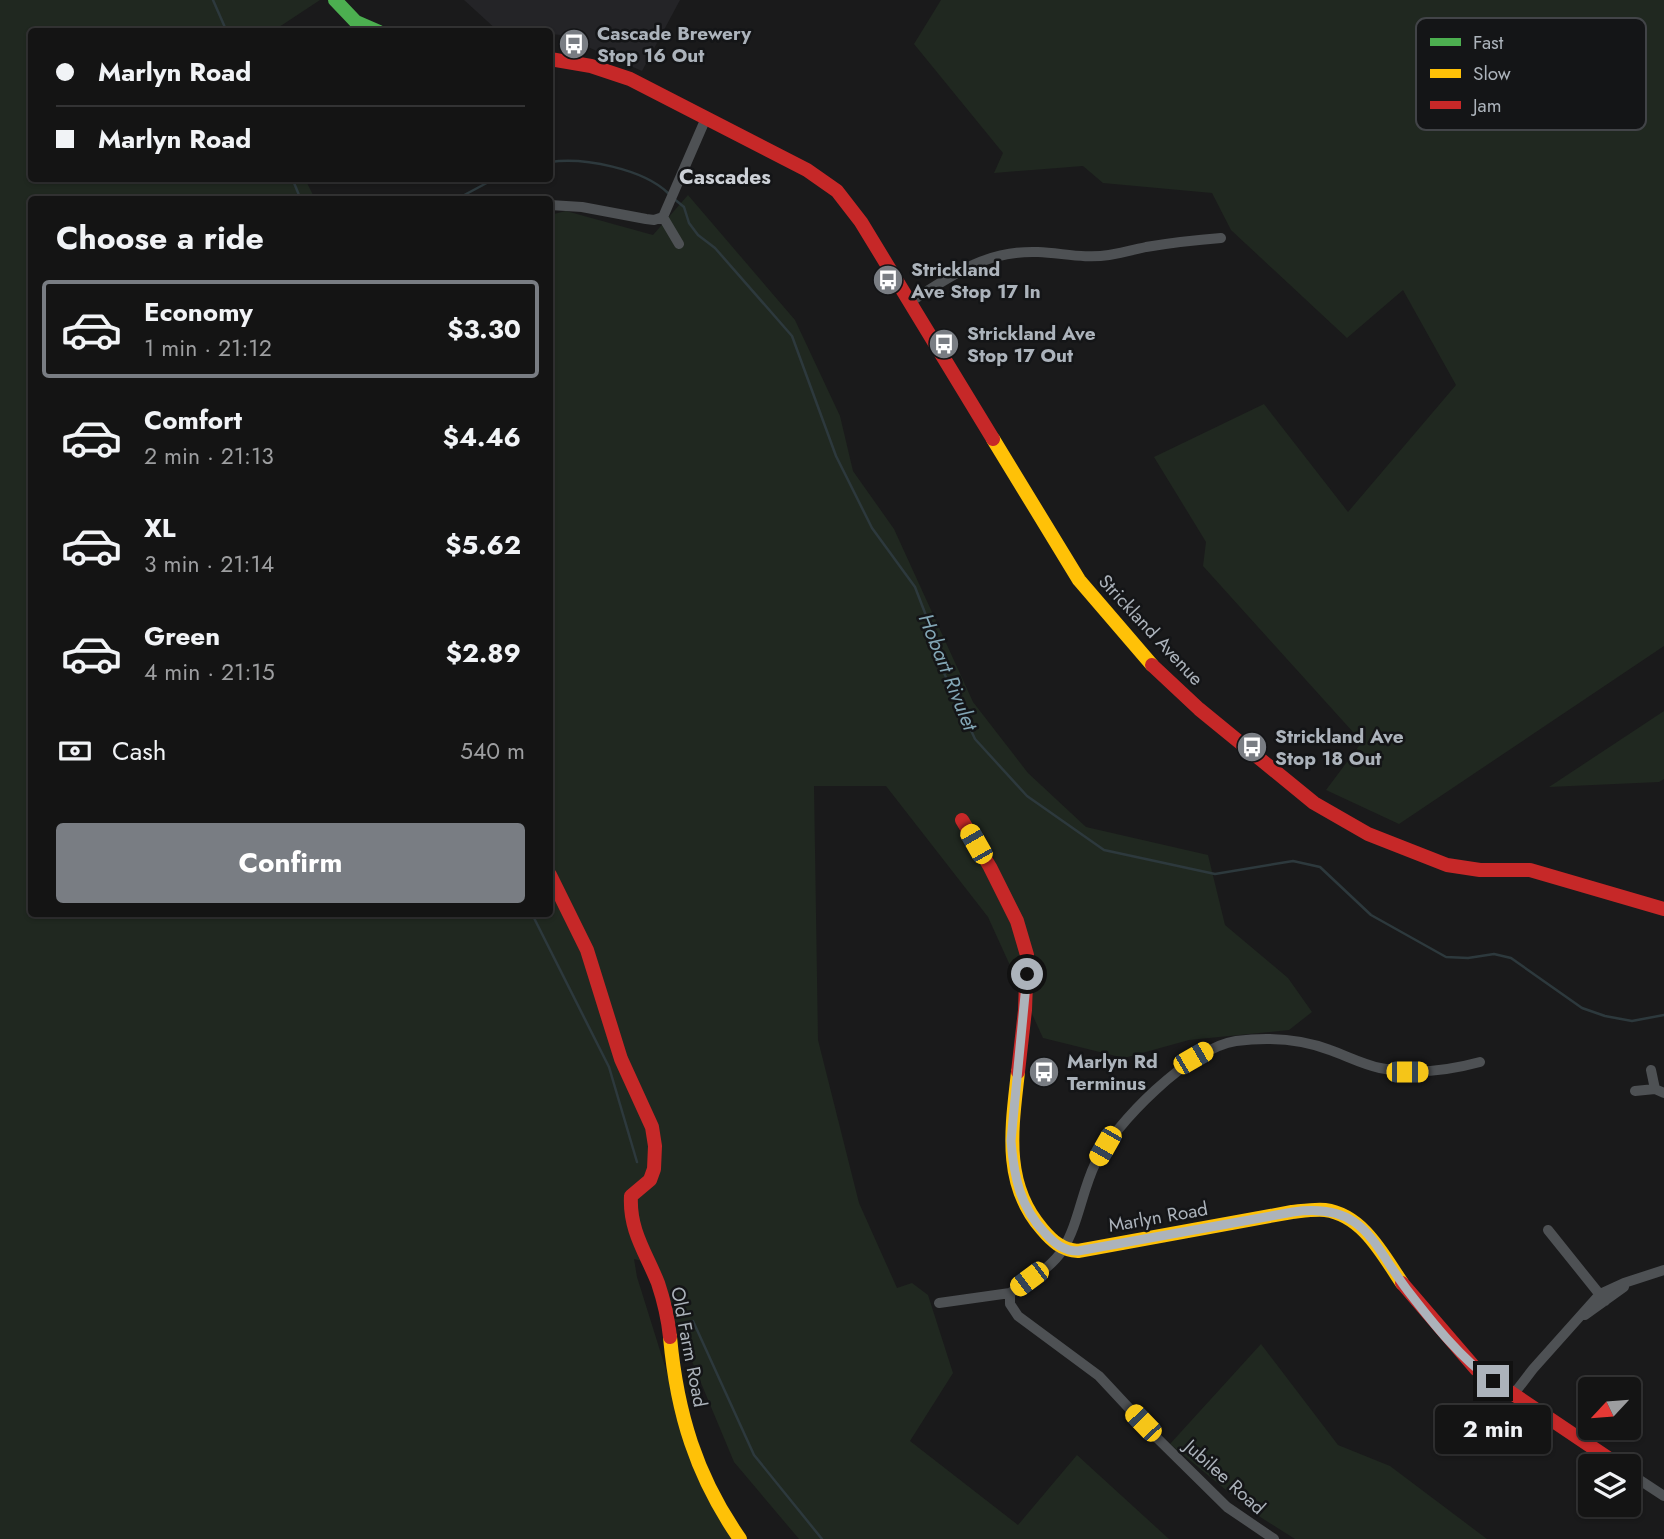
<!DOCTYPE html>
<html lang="en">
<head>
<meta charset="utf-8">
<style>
	:root { --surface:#141414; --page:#1d1d1d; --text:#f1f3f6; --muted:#9d9ea0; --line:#333334; --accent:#797d83 }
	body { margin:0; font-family:Jost,sans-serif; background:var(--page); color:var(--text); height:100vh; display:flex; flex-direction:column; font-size:26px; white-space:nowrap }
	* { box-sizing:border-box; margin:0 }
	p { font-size:23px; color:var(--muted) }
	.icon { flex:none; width:38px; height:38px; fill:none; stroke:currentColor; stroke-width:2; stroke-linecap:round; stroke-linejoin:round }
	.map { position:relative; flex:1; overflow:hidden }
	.sheet { position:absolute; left:28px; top:196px; width:525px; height:721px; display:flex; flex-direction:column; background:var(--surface); border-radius:7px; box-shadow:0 2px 5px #0004,0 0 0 2px var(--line) }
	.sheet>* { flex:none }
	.hud { position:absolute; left:28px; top:28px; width:525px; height:154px; border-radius:7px; box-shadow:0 2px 5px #0004,0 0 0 2px var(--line); display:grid; align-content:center; height:154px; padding:0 28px; background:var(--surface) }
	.needle { width:46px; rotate:244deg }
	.buttons { position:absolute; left:1578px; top:1377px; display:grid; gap:14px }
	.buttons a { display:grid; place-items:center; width:63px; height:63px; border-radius:7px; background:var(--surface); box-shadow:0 2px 5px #0004,0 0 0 2px var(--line); font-size:35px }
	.end { position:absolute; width:32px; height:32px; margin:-16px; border:9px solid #acb3bb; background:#111; box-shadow:0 0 0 4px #111 }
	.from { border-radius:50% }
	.bubble { position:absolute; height:49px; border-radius:7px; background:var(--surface); box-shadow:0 2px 5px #0004,0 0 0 2px var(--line); font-size:23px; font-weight:700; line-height:49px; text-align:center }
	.car { position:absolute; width:21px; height:42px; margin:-21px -10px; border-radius:9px; box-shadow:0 0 5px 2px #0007; background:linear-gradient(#f5c518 24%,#345 0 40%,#f5c518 0 76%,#345 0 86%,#f5c518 0) }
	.hud b { display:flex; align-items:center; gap:24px; height:66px; font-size:26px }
	.hud b+b { border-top:2px solid var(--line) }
	.hud i { width:18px; height:18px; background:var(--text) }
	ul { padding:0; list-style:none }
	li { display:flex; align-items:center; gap:21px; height:98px; margin:0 14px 10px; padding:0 14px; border:4px solid transparent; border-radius:7px }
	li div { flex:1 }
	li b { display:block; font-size:26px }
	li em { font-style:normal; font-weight:700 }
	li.on { border-color:var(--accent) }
	li>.icon { width:63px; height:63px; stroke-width:1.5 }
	h2 { padding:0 28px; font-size:32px; line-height:84px }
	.pay { display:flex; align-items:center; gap:18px; height:77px; padding:0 28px; font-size:26px }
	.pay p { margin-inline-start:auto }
	.primary-button { display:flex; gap:14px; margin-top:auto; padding:14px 28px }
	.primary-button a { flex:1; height:80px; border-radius:7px; background:var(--accent); color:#fff; font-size:28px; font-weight:700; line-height:80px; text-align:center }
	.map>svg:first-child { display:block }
	.built { fill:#242427 }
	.green { fill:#202820 }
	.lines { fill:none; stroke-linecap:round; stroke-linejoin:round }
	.stream { stroke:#2d393d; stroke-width:2.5 }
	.street { stroke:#4e5154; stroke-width:10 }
	.fast { stroke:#4caf50; stroke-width:14 }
	.slow { stroke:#ffc107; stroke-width:14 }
	.jam { stroke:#c62828; stroke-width:14 }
	.route { stroke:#acb3bb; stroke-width:9 }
	.labels { text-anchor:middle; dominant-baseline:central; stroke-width:5; stroke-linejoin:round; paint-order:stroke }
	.poi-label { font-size:19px; font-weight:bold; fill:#acb3bb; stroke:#141517; text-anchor:start }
	.street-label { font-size:19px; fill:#acb3bb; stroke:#141517 }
	.neighbourhood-label { font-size:21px; font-weight:bold; fill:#cdd1d7; stroke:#141517 }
	.water-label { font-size:21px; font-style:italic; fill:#83a7b6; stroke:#141517 }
	.key { fill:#141517; stroke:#424448; stroke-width:2 }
	.key-label { font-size:19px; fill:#acb3bb }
</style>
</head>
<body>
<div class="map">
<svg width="1664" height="1539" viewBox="0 0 1664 1539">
	<rect width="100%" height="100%" fill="#1a1a1b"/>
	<path class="built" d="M 464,0 L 680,0 L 642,71 L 561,35 L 550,34 L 550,32 L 498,31 Z"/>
	<path class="green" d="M 0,0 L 320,0 L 273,31 L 32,32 L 32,178 L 305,179 L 315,199 L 32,200 L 32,914 L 550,914 L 550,215 L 566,211 L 653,235 L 688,195 L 795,320 L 840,416 L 853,471 L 894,529 L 973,702 L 1028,773 L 1086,827 L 1208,855 L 1225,925 L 1288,978 L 1312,1012 L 1289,1030 L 1189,1040 L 1124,1058 L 1043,1038 L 988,917 L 886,786 L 814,786 L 818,1040 L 859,1203 L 897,1288 L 912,1283 L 928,1295 L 953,1373 L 910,1441 L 1018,1525 L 1077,1455 L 1169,1539 L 799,1539 L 734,1462 L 651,1263 L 634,1259 L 637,1277 L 698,1472 L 741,1539 L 0,1539 Z
		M 941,0 L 1664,0 L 1664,646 L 1399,824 L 1326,790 L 1362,742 L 1203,566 L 1206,542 L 1154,457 L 1264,404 L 1348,512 L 1456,385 L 1403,290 L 1347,338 L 1231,230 L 1212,193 L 1103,183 L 1083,166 L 994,173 L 1003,153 L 914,44 Z
		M 1664,711 L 1664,779 L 1659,782 L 1549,787 Z
		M 1261,1344 L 1338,1445 L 1390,1466 L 1487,1539 L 1295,1539 L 1254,1513 L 1170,1444 Z"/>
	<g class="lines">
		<path class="stream" d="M 213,0 L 227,32
			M 550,162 C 584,157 643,169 668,193
			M 292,178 L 301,200
			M 673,198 L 684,207 L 689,223 L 698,235 L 715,248 L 792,336 L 836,456 L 872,528 L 915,587 L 930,626 L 944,673 L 975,739 L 1027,796 L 1104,850 L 1215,874 L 1293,861 L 1320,867 L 1371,915 L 1446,957 L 1468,958 L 1494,954 L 1511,958 L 1582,1008 L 1605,1016 L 1632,1021 L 1664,1015
			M 455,200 L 496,178
			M 532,914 L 609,1067 L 637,1162
			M 693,1321 L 754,1455 L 822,1539"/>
		<path class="street" d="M 550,205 L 582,207 L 646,219 L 654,220 L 663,217 L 706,118
			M 663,217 L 679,244
			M 910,302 C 952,275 986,250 1038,252 C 1062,253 1085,259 1109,255 C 1121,253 1133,250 1146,247 C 1170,243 1195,240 1221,238
			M 1651,1070 L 1655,1089
			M 1635,1091 L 1655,1089 L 1664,1093
			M 1548,1230 L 1605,1301
			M 1010,1293 C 1028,1280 1052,1268 1063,1249 C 1078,1225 1082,1191 1095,1164 C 1114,1124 1191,1047 1236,1041 C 1267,1037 1301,1039 1330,1050 C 1347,1056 1362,1064 1380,1068 C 1414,1075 1447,1071 1480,1062
			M 939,1303 L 1010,1293 L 1010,1304 L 1018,1316 L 1099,1376 L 1155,1436 L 1227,1507 L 1274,1539
			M 1585,1315 L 1624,1287
			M 1513,1395 L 1533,1369 L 1600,1294 L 1624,1283 L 1664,1270
			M 1629,1473 L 1664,1496"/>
		<path class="fast" d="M 335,0 L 356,22 L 379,32"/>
		<path class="slow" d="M 993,439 L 1079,580 L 1152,665
			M 1018,1072 C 1012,1127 1002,1183 1042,1229 C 1052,1241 1062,1250 1078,1251 L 1292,1212 C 1302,1211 1315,1209 1325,1210 C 1363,1215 1383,1255 1402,1283
			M 670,1337 C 677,1413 696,1476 740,1539"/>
		<path class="jam" d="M 550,59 L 591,66 L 630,79 L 807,170 L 837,191 L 861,222 L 993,439
			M 1152,665 L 1199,709 L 1314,803 L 1368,834 L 1447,865 L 1480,870 L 1530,870 L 1664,909
			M 962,820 L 990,867 L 1017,921 L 1027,955 L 1025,1010 L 1018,1072
			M 550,875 L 587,950 L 621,1059 L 652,1127 L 655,1146 L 654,1169 L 650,1180 L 631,1196 C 629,1230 646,1253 658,1283 C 664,1301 668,1318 670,1337
			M 1402,1283 L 1476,1369 L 1620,1466"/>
	</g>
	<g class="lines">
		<path class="route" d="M 1027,974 L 1011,1141 C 1014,1177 1020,1207 1045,1233 C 1055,1244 1064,1251 1078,1251 L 1293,1212 C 1365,1202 1372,1244 1408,1291 C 1432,1322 1462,1360 1493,1381"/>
	</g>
	<defs>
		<g id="bus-disc" transform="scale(1.575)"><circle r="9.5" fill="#797d83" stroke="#141517"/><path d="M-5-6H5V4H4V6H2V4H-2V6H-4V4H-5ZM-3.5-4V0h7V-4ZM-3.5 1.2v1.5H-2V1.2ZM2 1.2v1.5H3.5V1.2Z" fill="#fff"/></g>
	</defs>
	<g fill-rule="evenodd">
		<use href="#bus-disc" x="574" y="44"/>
		<use href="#bus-disc" x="888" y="280"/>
		<use href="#bus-disc" x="944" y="344"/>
		<use href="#bus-disc" x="1252" y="747"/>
		<use href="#bus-disc" x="1044" y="1072"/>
	</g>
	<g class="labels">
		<g class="poi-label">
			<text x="597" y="33">Cascade Brewery<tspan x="597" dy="22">Stop 16 Out</tspan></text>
			<text x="911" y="269">Strickland<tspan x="911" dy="22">Ave Stop 17 In</tspan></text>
			<text x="967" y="333">Strickland Ave<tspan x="967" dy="22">Stop 17 Out</tspan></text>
			<text x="1275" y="736">Strickland Ave<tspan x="1275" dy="22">Stop 18 Out</tspan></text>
			<text x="1067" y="1061">Marlyn Rd<tspan x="1067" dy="22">Terminus</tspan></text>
		</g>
		<g class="street-label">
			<text transform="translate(1151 630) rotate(47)">Strickland Avenue</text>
			<text transform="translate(1158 1217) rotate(-10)">Marlyn Road</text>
			<text transform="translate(689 1347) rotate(79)">Old Farm Road</text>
			<text transform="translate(1225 1477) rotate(42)">Jubilee Road</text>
		</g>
		<g class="neighbourhood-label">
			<text x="725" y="177">Cascades</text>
		</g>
		<g class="water-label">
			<text transform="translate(948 672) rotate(68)">Hobart Rivulet</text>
		</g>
	</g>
	<rect x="1416" y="18" width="230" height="112" rx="10" class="key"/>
	<rect x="1430" y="38" width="31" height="8" fill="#4caf50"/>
	<rect x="1430" y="69" width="31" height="9" fill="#ffc107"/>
	<rect x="1430" y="101" width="31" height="8" fill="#c62828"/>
	<g class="key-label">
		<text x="1473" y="49">Fast</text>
		<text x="1473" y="80">Slow</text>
		<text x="1473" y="112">Jam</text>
	</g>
</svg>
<div class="buttons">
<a><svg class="needle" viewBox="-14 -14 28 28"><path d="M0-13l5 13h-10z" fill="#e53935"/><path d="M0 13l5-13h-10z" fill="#9d9ea0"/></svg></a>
<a><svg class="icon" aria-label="layers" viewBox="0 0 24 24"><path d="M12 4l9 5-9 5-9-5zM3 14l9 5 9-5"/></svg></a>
</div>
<i class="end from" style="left:1027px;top:974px"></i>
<i class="end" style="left:1493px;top:1381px"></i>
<div class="bubble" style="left:1435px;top:1405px;width:116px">2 min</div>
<i class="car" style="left:976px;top:844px;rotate:330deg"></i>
<i class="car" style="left:1193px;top:1058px;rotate:60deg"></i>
<i class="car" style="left:1407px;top:1072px;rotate:90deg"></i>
<i class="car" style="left:1105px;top:1146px;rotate:210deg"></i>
<i class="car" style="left:1029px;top:1279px;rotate:233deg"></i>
<i class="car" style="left:1143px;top:1423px;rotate:316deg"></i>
<div class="hud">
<b><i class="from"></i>Marlyn Road</b>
<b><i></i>Marlyn Road</b>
</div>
<section class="sheet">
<h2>Choose a ride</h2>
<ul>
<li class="on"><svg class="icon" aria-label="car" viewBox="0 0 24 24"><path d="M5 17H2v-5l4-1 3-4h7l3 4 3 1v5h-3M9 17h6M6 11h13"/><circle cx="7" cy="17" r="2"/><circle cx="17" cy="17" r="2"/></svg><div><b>Economy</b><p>1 min · 21:12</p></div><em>$3.30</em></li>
<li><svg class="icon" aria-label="car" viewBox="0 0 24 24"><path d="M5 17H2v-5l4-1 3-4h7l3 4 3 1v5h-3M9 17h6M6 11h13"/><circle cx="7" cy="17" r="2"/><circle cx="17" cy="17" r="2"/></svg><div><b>Comfort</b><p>2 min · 21:13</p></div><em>$4.46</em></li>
<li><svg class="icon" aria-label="car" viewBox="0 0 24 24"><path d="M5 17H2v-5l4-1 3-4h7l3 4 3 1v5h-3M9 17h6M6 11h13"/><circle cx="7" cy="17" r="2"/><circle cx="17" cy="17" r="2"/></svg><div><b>XL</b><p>3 min · 21:14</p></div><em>$5.62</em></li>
<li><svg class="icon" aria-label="car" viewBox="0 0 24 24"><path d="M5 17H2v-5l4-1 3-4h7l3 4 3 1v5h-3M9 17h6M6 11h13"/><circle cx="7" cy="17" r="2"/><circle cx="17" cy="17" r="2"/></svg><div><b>Green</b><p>4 min · 21:15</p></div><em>$2.89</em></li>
</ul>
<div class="pay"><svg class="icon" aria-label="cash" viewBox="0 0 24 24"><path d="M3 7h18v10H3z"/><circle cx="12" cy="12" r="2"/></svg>Cash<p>540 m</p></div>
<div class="primary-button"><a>Confirm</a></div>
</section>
</div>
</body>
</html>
